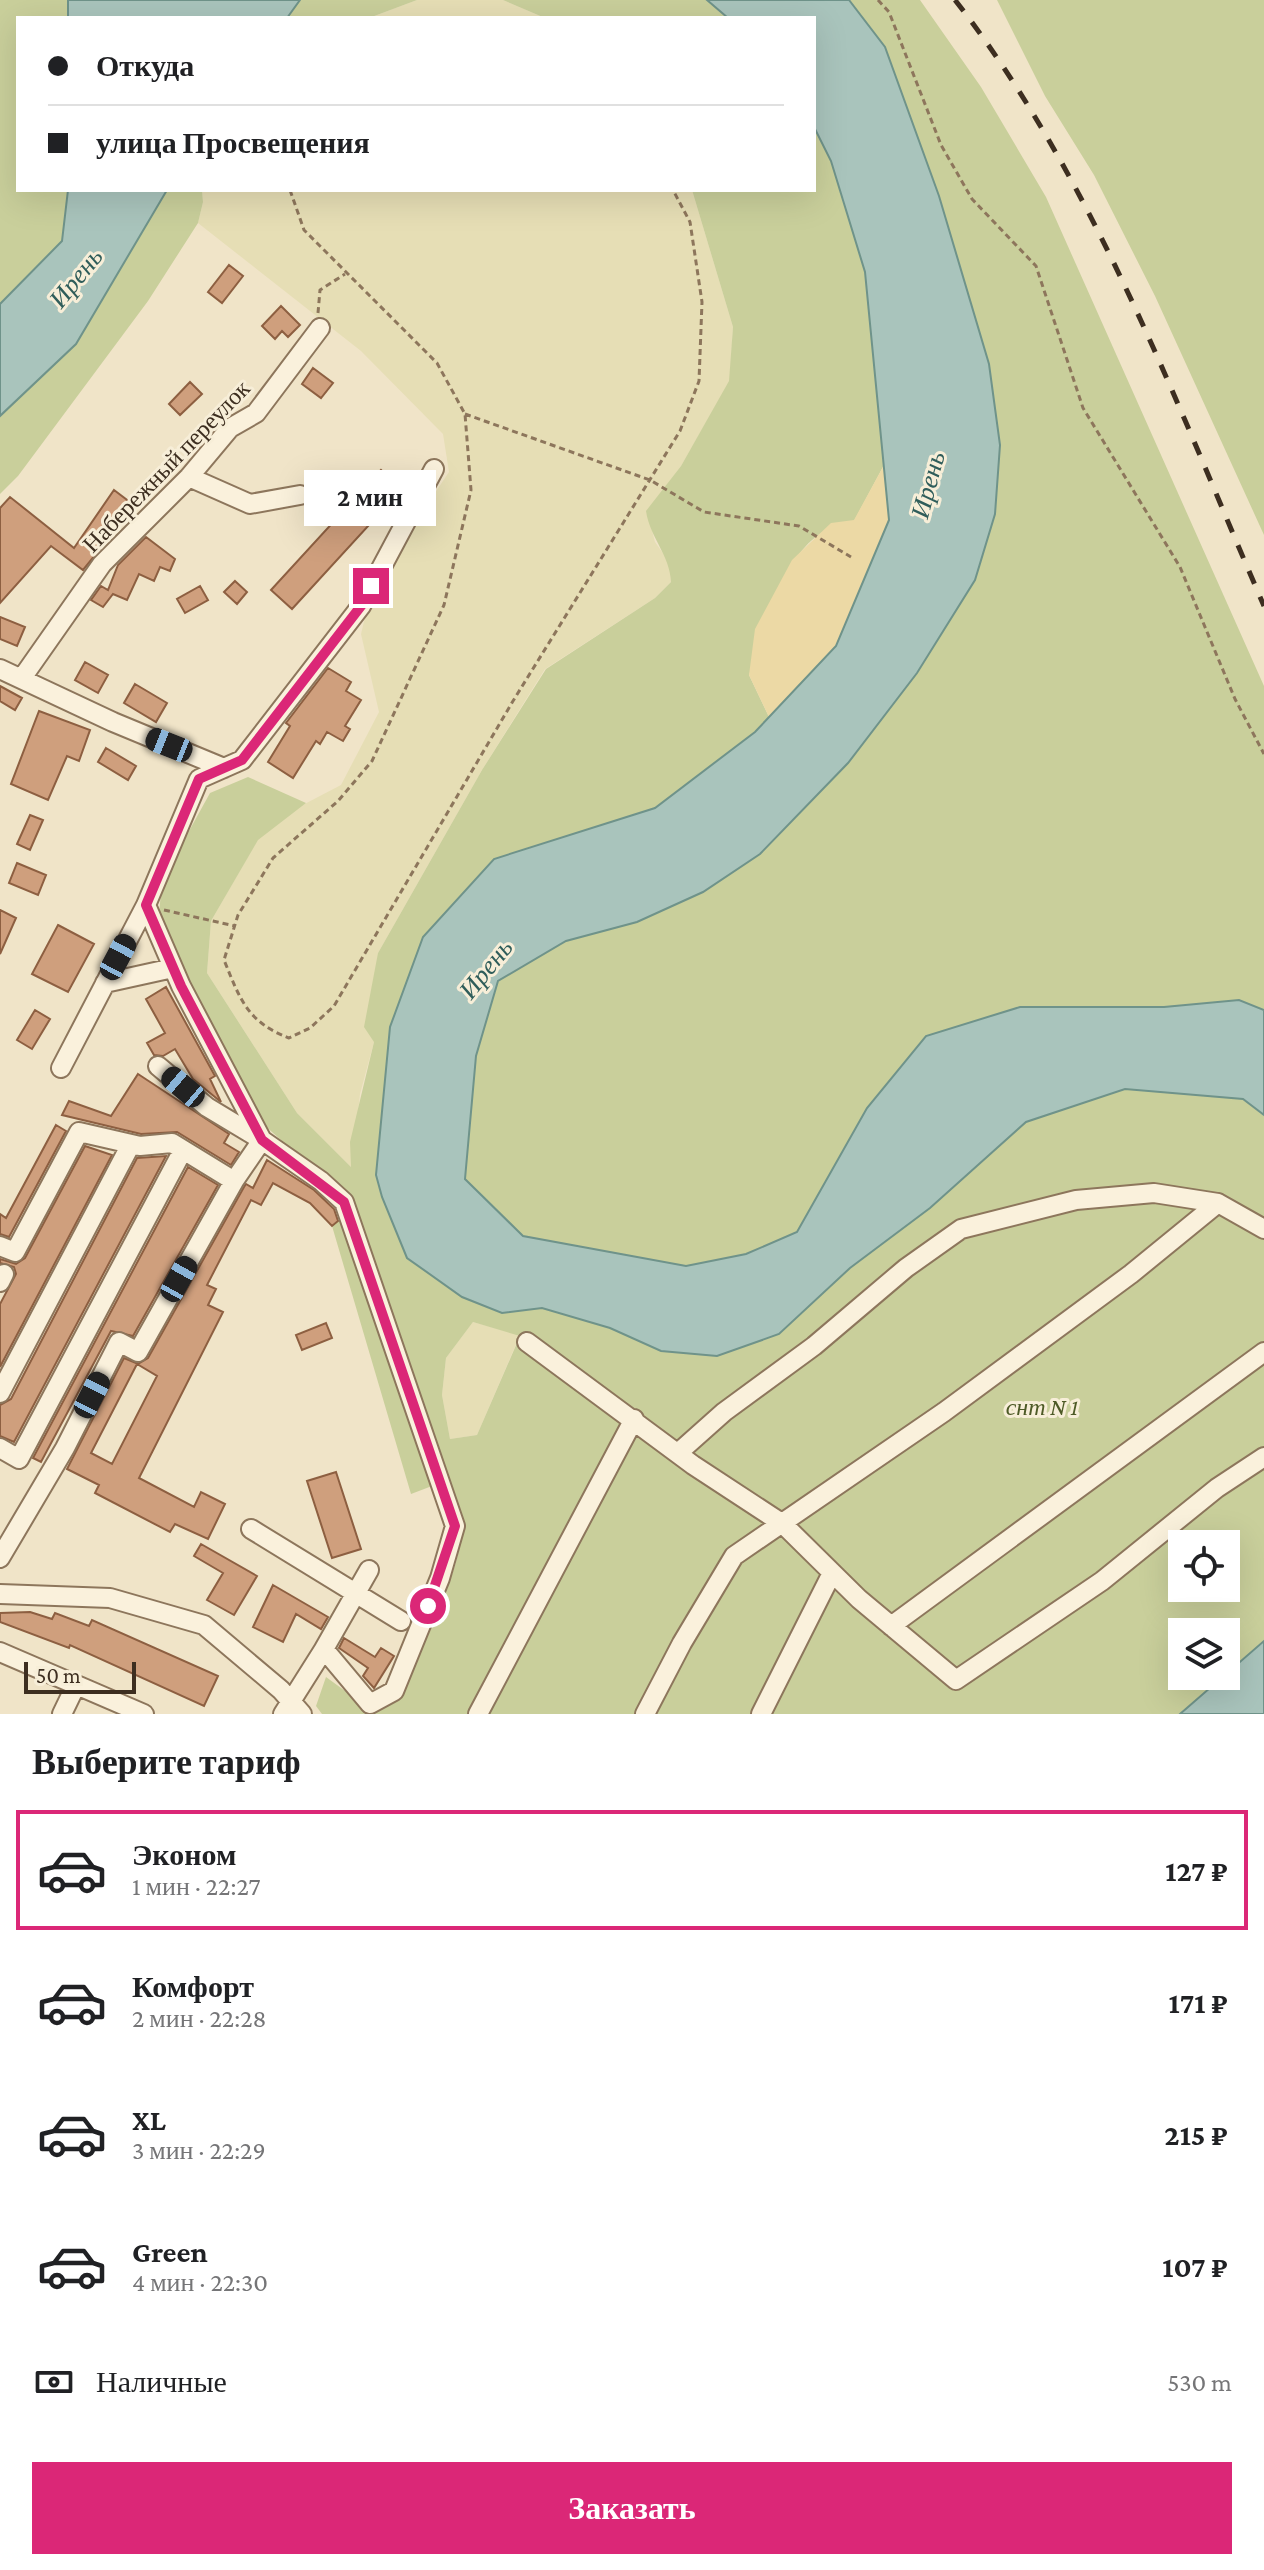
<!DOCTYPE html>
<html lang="ru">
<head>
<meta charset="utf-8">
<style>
	:root { --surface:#fff; --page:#f2f2f2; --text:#202124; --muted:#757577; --line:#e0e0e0; --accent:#db2777 }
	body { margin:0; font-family:"Crimson Pro",serif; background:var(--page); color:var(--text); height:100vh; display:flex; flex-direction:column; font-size:30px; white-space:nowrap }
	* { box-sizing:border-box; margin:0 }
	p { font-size:26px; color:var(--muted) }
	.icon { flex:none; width:44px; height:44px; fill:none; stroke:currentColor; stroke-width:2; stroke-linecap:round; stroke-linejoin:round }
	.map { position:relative; height:1714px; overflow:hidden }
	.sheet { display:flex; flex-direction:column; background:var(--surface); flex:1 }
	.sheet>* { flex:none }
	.banner { position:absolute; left:16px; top:16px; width:800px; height:176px; border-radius:0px; box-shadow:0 8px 32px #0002; display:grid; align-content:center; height:176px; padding:0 32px; background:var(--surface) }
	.buttons { position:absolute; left:1168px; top:1530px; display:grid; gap:16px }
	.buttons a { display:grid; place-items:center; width:72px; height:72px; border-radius:0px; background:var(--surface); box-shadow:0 8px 32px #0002; font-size:40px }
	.scale { position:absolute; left:24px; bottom:20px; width:112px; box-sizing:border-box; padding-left:8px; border:4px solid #3d2e20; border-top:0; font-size:22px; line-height:28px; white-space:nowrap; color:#3d2e20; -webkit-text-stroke:6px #f7eed8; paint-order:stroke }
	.end { position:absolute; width:36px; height:36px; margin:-18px; border:10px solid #db2777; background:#fff; box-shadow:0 0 0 4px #fff }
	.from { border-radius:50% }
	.bubble { position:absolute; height:56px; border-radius:0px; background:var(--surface); box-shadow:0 8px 32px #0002; font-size:26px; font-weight:700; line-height:56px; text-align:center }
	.car { position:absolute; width:24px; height:48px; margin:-24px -12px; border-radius:10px; box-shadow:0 0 6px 2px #0007; background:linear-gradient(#222 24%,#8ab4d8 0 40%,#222 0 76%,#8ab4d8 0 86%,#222 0) }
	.banner b { display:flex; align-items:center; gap:28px; height:76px; font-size:30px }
	.banner b+b { border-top:2px solid var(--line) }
	.banner i { width:20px; height:20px; background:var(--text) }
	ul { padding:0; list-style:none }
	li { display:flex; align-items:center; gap:24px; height:120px; margin:0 16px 12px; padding:0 16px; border:4px solid transparent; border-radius:0px }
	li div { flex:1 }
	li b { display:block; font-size:30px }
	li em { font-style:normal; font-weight:700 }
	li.on { border-color:var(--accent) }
	li>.icon { width:72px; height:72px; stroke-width:1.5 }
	h2 { padding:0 32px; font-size:36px; line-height:96px }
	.pay { display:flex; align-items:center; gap:20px; height:88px; padding:0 32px; font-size:30px }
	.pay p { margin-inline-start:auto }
	.button { display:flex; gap:16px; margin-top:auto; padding:16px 32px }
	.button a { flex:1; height:92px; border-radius:0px; background:var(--accent); color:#fff; font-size:32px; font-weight:700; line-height:92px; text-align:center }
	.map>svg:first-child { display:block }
	.farmland { fill:#e6deb5 }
	.green { fill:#c9cf9b; fill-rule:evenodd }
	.sand { fill:#ecd9a5 }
	.water { fill:#a9c4bc; stroke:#6f938a; stroke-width:2 }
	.building { fill:#cf9f7d; stroke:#8d5f41; stroke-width:2; fill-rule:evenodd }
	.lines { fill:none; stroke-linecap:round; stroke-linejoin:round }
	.minor-casing { stroke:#8d765c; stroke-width:22 }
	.path { stroke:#8d765c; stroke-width:3; stroke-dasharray:6 4; stroke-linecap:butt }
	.minor { stroke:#faf1dc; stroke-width:18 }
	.rail { stroke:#3d2e20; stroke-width:5; stroke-dasharray:14 14; stroke-linecap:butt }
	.route { stroke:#db2777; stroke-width:10 }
	.labels { text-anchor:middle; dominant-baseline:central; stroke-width:6; stroke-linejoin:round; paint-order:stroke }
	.street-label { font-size:24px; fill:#3d2e20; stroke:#f7eed8 }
	.park-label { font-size:24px; font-style:italic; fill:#4d5a26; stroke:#f7eed8 }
	.water-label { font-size:26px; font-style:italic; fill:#2f5d5a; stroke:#f7eed8 }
</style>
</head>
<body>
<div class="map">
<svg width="1264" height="1714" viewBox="0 0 1264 1714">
	<rect width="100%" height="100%" fill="#f0e4c8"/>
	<path class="farmland" d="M 417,0 L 503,0 L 545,18 L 369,18 Z
		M 202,190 L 692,190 L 733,327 L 730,381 L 681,466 L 647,511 L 655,542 L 670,563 L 671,582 L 655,598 L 545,669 L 482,770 L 378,953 L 374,1042 L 360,1094 L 352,1168 L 297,1113 L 207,973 L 211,921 L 258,839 L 295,809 L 341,785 L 379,712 L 361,634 L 373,585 L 449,472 L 443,434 L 361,351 L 198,223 L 203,202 Z
		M 473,1322 L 520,1335 L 477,1435 L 450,1439 L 442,1395 L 446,1358 Z"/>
	<path class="green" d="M 0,0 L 68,0 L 68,18 L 18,18 L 18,190 L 68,190 L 62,241 L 0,304 Z
		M 300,0 L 417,0 L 369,18 L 287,18 Z
		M 503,0 L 707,0 L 728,18 L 545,18 Z
		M 849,0 L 920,0 L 981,87 L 1046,197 L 1264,686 L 1264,1010 L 1239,1000 L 1164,1007 L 825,1188 L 797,1232 L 746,1254 L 686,1266 L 523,1236 L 465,1179 L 476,1056 L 498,981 L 566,941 L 637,922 L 995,514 L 1000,445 L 989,364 L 939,196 L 885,47 Z
		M 997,0 L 1264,0 L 1264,535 L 1155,296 L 1094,175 L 1045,96 Z
		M 814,127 L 831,161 L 865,272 L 877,383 L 884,465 L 854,521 C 785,529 770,619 749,675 L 769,717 L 755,732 L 655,808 L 494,859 L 423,937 L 390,1027 L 376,1175 L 407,1258 L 462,1297 L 502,1313 L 542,1308 L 610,1328 L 661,1351 L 779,1334 L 850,1268 L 930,1208 L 1026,1122 L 1125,1089 L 1243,1099 L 1264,1116 L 1264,1641 L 1226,1676 L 1226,1632 L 1182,1632 L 1182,1676 L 1226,1676 L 1180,1714 L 322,1714 L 316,1706 L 326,1677 L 363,1704 L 368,1712 C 402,1665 465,1585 460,1526 L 353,1204 L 254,1116 L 159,915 L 162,880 L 210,793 L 248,777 L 306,803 L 258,840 L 211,921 L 207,973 L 297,1113 L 351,1167 L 350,1142 L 374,1042 L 364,1027 L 378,953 L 482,770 L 546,669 L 655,598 L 671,582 C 670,555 650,538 646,511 L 681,466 L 729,381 L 733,327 L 692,190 L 814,190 ZM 473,1322 L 520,1336 L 477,1435 L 450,1439 L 442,1395 L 446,1358 ZM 1182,1544 L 1226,1544 L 1226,1588 L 1182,1588 Z
		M 167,190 L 202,190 L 203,202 L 198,223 L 148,301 L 18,476 L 0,494 L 0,416 L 76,344 Z
		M 344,1216 L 432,1486 L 411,1494 L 332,1226 Z"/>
	<path class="sand" d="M 884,465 L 889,520 L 836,646 L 769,717 L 749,675 L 755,629 L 792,560 L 831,523 L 854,520 Z"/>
	<path class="water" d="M 300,0 L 287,18 L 68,18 L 68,0 Z
		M 707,0 L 849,0 L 885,47 L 939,196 L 989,364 L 1000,445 L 995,514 L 975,580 L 917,673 L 848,763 L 760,854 L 703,892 L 637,922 L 566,941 L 498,981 L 476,1056 L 465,1179 L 523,1236 L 686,1266 L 746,1254 L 797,1232 L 867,1108 L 926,1036 L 1020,1007 L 1164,1007 L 1239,1000 L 1264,1010 L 1264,1115 L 1243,1099 L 1125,1089 L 1026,1122 L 930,1208 L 850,1268 L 779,1334 L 717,1356 L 661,1351 L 610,1328 L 542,1308 L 502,1313 L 462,1297 L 407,1258 L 382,1197 L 376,1175 L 390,1027 L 423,937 L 494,859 L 655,808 L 755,732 L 836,646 L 889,520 L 865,272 L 831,161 L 814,127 L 814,18 L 728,18 Z
		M 68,190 L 167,190 L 76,344 L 0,416 L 0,304 L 62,241 Z
		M 1264,1641 L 1264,1714 L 1180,1714 Z"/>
	<path class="building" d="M 229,265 L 243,276 L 222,303 L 208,292 Z
		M 281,306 L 300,325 L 288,337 L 282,331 L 275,339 L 262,326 Z
		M 313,368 L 333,383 L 321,398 L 302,384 Z
		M 190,382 L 202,394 L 180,415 L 169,404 Z
		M 381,470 L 402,489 L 292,609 L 271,590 Z
		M 114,490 L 135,506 L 83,570 L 51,546 L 0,603 L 0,508 L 10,497 L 74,548 Z
		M 146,537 L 175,559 L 170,571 L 160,567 L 154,581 L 139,574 L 127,600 L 113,594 L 103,607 L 91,600 L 101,586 L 108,590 L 118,565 Z
		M 235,581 L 247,592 L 237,604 L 224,592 Z
		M 200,586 L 208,600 L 185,613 L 177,599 Z
		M 0,617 L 25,627 L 17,646 L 0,639 Z
		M 85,662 L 108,675 L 98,693 L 75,680 Z
		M 328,668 L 351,682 L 346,691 L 361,700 L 345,726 L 350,729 L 343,741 L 327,732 L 320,744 L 316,741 L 293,778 L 268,762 L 290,726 L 286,723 Z
		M 135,684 L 167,703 L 156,722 L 124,703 Z
		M 0,686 L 22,698 L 15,710 L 0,701 Z
		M 39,711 L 90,730 L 79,761 L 67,756 L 48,800 L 11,784 Z
		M 106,748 L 136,766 L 128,780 L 98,762 Z
		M 30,815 L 43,820 L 30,850 L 17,844 Z
		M 17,863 L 46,875 L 38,895 L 9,883 Z
		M 0,910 L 16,918 L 0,954 Z
		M 58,925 L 94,944 L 68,992 L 32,974 Z
		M 166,987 L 215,1076 L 210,1079 L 221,1102 L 193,1079 L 175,1049 L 163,1056 L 154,1055 L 147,1043 L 165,1033 L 146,999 Z
		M 35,1010 L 50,1019 L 32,1049 L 17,1040 Z
		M 138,1074 L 229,1134 L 224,1143 L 239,1152 L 231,1165 L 177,1132 L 141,1134 L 62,1115 L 69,1101 L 111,1116 Z
		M 56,1125 L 66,1131 L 9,1237 L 0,1234 L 0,1214 L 6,1218 Z
		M 85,1146 L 112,1155 L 0,1367 L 0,1304 L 16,1274 L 14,1267 L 0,1263 L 0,1259 L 16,1264 L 25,1258 Z
		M 166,1156 L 14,1442 L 0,1436 L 0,1405 L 11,1399 L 137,1158 Z
		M 267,1160 L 314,1190 L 334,1209 L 338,1221 L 332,1226 L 310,1203 L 273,1183 L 261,1205 L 251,1200 L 207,1285 L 216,1289 L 208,1305 L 223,1312 L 139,1478 L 194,1507 L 201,1492 L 225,1504 L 208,1539 L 175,1524 L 170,1532 L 95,1493 L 99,1485 L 67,1469 L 124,1358 L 138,1364 L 148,1358 L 244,1187 L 246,1184 L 253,1188 ZM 137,1364 L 157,1376 L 112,1464 L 91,1453 Z
		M 188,1167 L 218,1185 L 133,1336 L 111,1331 L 41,1462 L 33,1458 Z
		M 326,1323 L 332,1338 L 302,1350 L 296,1335 Z
		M 336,1472 L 361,1549 L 332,1558 L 307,1481 Z
		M 201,1544 L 257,1576 L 234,1615 L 207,1600 L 223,1573 L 194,1556 Z
		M 273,1585 L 328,1617 L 321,1629 L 296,1614 L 283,1642 L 253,1627 Z
		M 30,1612 L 52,1619 L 55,1613 L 89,1626 L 92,1620 L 218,1676 L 204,1706 L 70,1645 L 69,1648 L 0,1622 L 0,1613 Z
		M 344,1638 L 375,1657 L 381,1648 L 394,1656 L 374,1688 L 363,1676 L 368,1668 L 339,1648 Z"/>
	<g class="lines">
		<g class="minor-casing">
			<path id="minor" d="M 189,477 L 250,504 L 300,495
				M 0,669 L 113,722 L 224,768
				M 22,678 L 102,564 L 189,477 L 230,428 L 256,413 L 320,328
				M 146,905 L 181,986 L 262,1140 L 207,1107 L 158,1066
				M 105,983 L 173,968
				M 61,1068 L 146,905 L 199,779 L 242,760 L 361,606 L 434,469
				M 0,1246 L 15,1252 L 79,1132 L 140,1146 L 172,1143 L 234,1181 L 262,1140 L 321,1181 L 344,1202 L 455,1526 L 440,1578 L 394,1691 L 370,1704 L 324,1649 L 283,1714
				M 0,1282 L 4,1274
				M 527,1342 L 693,1465 L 783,1524 L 859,1599 L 956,1680 L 1102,1581 L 1217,1488 L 1264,1457
				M 0,1393 L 131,1144
				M 0,1448 L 19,1459 L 183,1150
				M 678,1453 L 724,1412 L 814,1346 L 906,1268 L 961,1229 L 1076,1200 L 1154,1193 L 1218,1203 L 1264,1229
				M 251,1529 L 401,1621
				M 0,1558 L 65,1448 L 119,1342 L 138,1352 L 234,1181
				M 0,1594 L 110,1598 L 204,1625 L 281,1690 L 302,1714
				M 891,1626 L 1264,1352
				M 324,1649 L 369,1570
				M 0,1652 L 144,1714
				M 62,1714 L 76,1685
				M 478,1714 L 634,1419
				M 645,1714 L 682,1643 L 734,1556 L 944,1412 L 1131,1274 L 1218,1203
				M 761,1714 L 832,1573"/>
		</g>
		<path class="path" d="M 878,0 L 889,12 L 941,145 L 972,199 L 1036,266 L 1083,408 L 1180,567 L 1235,699 L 1264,754
			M 290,190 L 304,230 L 437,363 L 465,414 L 471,490 L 444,605 L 372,761 L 338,801 L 273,858 L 238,915 L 224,960 C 240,999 247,1022 289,1038 L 310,1028 L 334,1006 L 513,701 L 680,431 L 699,381 L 702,302 L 690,222 L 673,190
			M 318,313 L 320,290 L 345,274
			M 465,414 L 650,480 L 704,512 L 799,526 L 851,557
			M 164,910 L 235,926"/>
		<use href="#minor" class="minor"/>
		<path class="rail" d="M 955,0 C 1093,177 1175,401 1264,606"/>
	</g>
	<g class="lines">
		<path class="route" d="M 371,586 L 361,606 L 242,760 L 199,779 L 146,905 L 181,986 L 262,1140 L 344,1202 L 455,1526 L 428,1606"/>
	</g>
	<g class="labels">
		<g class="street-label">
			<text transform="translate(166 466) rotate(-46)">Набережный переулок</text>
		</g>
		<g class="park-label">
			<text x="1042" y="1406">снт N 1</text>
		</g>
		<g class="water-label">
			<text transform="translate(76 278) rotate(-51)">Ирень</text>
			<text transform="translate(928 485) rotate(-75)">Ирень</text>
			<text transform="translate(486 969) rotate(-51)">Ирень</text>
		</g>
	</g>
</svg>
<div class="buttons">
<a><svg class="icon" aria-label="locate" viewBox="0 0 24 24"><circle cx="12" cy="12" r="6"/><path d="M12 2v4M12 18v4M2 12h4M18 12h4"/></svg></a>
<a><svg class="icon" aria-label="layers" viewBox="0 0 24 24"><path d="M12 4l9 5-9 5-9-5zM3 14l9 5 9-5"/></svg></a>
</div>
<div class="scale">50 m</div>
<i class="end from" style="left:428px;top:1606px"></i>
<i class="end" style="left:371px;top:586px"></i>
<div class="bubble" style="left:304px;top:470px;width:132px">2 мин</div>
<i class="car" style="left:169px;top:745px;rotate:292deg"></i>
<i class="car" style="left:118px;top:957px;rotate:28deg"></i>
<i class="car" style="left:183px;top:1087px;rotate:310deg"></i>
<i class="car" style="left:179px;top:1279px;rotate:29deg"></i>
<i class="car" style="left:92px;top:1395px;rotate:27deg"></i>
<div class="banner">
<b><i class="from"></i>Откуда</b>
<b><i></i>улица Просвещения</b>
</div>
</div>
<section class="sheet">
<h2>Выберите тариф</h2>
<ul>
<li class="on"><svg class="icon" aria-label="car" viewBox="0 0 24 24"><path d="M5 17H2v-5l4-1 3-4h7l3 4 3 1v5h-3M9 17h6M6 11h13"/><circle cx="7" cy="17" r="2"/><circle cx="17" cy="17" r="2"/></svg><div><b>Эконом</b><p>1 мин · 22:27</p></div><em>127 ₽</em></li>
<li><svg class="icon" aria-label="car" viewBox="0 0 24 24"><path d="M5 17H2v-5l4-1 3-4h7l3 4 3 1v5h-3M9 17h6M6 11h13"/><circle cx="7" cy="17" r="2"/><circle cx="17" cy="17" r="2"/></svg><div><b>Комфорт</b><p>2 мин · 22:28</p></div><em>171 ₽</em></li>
<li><svg class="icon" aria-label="car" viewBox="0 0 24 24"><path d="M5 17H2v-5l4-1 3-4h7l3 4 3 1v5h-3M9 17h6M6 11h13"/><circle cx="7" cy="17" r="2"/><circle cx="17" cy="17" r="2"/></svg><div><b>XL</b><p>3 мин · 22:29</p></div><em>215 ₽</em></li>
<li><svg class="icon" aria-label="car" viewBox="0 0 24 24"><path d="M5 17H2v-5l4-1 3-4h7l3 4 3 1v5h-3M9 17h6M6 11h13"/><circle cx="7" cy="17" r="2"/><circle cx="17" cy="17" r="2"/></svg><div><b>Green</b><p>4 мин · 22:30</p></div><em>107 ₽</em></li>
</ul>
<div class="pay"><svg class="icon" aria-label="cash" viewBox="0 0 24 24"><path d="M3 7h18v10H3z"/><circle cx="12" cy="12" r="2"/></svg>Наличные<p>530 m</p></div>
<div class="button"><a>Заказать</a></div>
</section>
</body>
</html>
